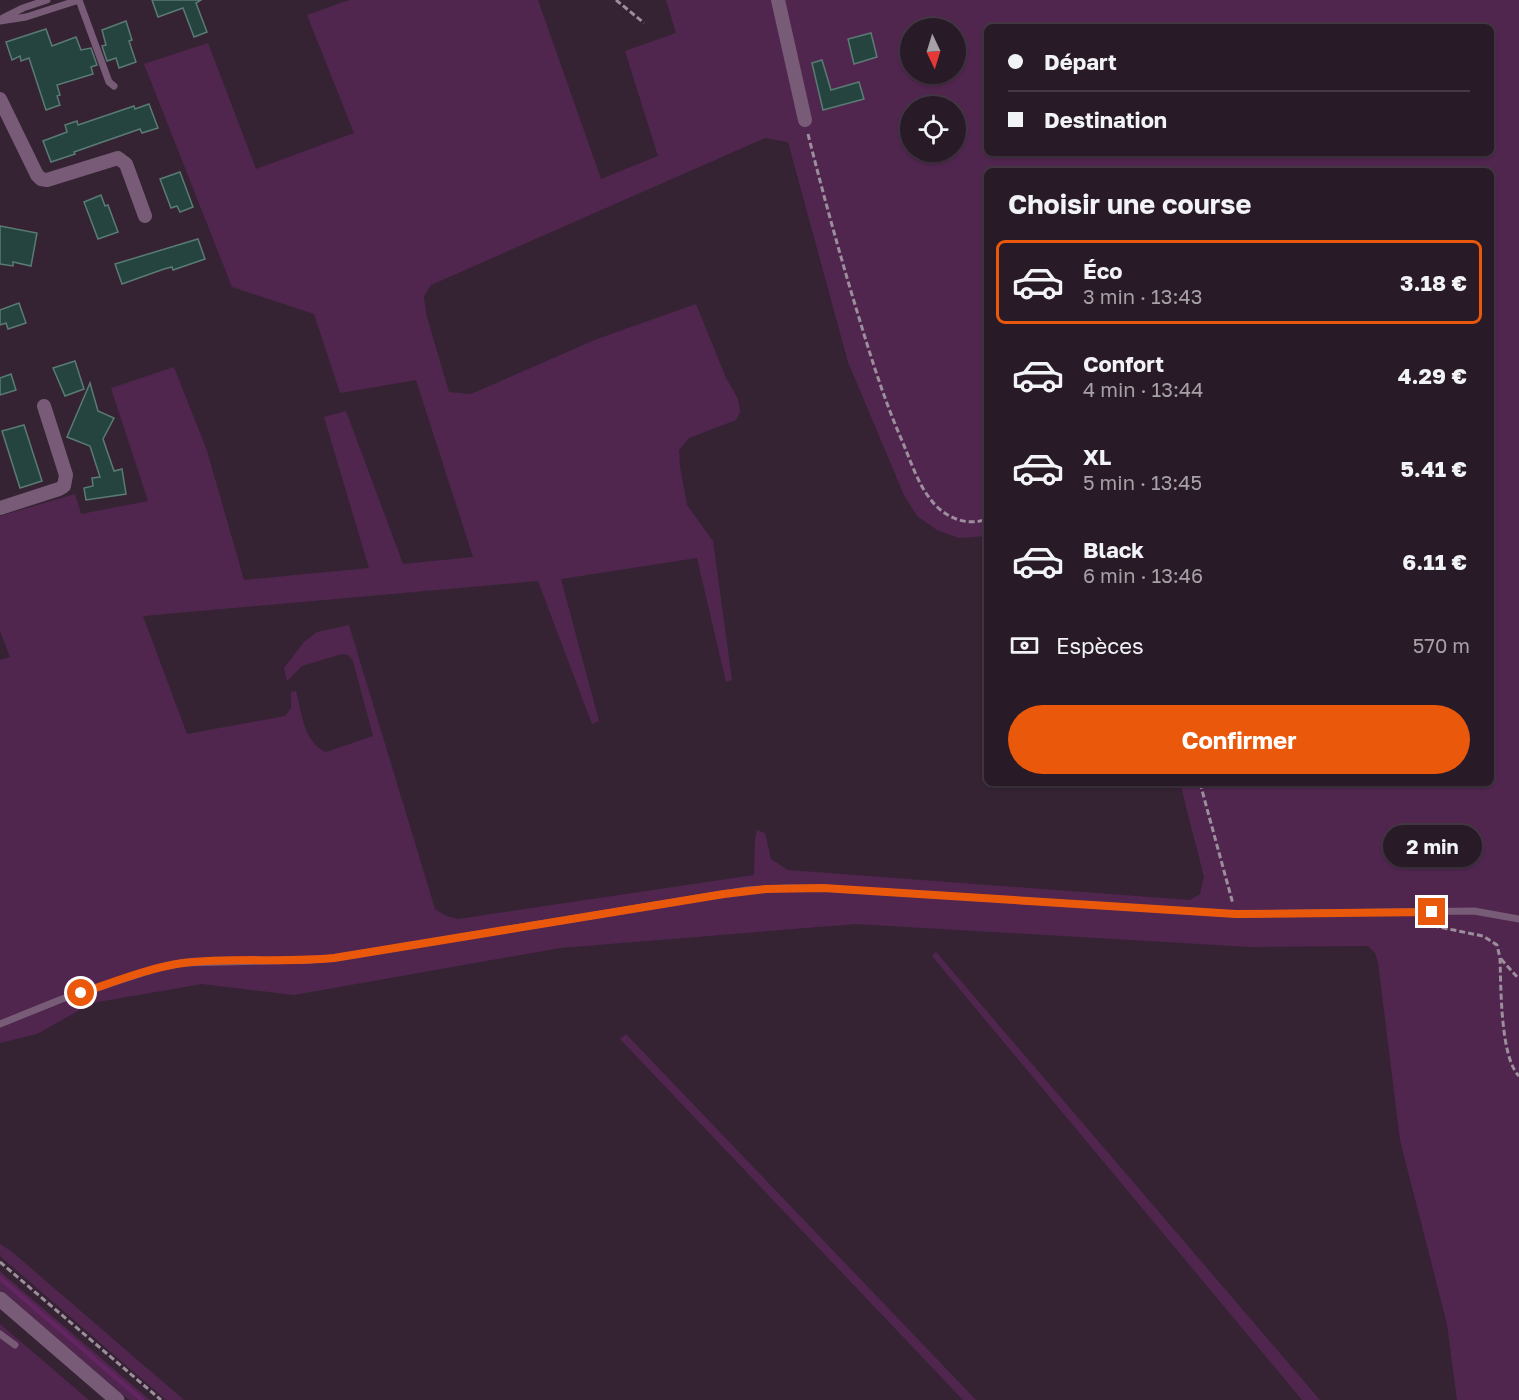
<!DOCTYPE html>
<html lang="fr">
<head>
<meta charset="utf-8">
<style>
	:root { --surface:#281a27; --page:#342733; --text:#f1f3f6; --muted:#a5a1a7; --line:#443844; --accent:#ea580c }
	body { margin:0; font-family:"Golos Text",sans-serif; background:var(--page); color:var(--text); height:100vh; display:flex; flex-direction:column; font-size:22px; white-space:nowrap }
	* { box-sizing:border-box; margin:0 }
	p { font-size:20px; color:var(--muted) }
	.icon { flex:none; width:33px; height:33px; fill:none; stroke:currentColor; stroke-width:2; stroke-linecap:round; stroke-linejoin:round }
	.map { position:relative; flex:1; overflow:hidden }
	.drawer { position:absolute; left:984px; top:168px; width:510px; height:618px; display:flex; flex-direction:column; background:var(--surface); border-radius:9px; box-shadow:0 2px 4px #0004,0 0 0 2px var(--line) }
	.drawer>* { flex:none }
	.top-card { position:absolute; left:984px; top:24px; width:510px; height:132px; border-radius:9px; box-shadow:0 2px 4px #0004,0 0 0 2px var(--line); display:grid; align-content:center; height:132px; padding:0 24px; background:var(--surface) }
	.needle { width:39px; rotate:176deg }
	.tools { position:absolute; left:900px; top:18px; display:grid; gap:12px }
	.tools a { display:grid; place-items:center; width:66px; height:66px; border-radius:50%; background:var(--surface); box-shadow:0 2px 4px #0004,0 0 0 2px var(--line); font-size:30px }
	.end { position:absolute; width:27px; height:27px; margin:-14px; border:8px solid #ea580c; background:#fff; box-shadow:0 0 0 3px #fff }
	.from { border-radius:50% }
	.bubble { position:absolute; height:42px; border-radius:21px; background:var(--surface); box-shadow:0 2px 4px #0004,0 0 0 2px var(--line); font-size:20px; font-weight:700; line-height:42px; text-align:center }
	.top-card b { display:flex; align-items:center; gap:21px; height:57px; font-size:22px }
	.top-card b+b { border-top:2px solid var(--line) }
	.top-card i { width:15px; height:15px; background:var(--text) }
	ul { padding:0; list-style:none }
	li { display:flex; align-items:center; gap:18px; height:84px; margin:0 12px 9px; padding:0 12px; border:3px solid transparent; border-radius:9px }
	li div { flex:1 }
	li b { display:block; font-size:22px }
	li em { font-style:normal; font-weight:700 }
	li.active { border-color:var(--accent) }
	li>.icon { width:54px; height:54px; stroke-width:1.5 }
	h2 { padding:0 24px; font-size:27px; line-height:72px }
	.pay { display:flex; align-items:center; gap:15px; height:66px; padding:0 24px; font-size:22px }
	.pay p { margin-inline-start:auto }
	.button { display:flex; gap:12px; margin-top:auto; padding:12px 24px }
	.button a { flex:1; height:69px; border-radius:36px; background:var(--accent); color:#fff; font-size:24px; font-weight:700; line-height:69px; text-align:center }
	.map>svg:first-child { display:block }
	.green { fill:#50264f; fill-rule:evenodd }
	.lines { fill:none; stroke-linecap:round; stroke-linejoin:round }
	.stream { stroke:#642663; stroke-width:4.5 }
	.building { fill:#25443f; stroke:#5a7b74; stroke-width:1.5 }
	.path { stroke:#9c8e9b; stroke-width:3; stroke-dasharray:6 3; stroke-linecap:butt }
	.service { stroke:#785b76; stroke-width:7 }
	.minor { stroke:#785b76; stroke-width:14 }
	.tertiary { stroke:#785b76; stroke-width:15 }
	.route { stroke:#ea580c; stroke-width:8 }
</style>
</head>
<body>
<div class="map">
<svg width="1519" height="1400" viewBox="0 0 1519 1400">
	<rect width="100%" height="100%" fill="#352334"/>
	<path class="green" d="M 349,0 L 538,0 L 601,179 L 658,156 L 625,51 L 676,33 L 666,0 L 1519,0 L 1519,1400 L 1457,1400 L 1447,1324 L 1400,1140 L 1378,962 L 1375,953 L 1368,946 L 1251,947 L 856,924 L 560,948 L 294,995 L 202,984 L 92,1003 L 37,1034 L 0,1043 L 0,660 L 10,657 L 0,631 L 0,516 L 75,494 L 81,514 L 148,501 L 111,388 L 174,367 L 207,451 L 244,580 L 369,568 L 324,417 L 346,411 L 403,564 L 473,557 L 416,380 L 340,393 L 314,314 L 232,287 L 144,64 L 208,43 L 256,169 L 354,133 L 307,15 ZM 987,27 L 1491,27 L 1491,153 L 987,153 ZM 910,28 L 956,28 L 956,74 L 910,74 ZM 910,106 L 956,106 L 956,152 L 910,152 ZM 765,138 L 788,142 L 848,362 L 904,495 L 917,516 L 937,530 L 959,538 L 987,536 L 987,171 L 1491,171 L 1491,783 L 1180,783 L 1204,877 L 1200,894 L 1190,900 L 788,870 L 771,859 L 765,833 L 757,830 L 755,838 L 754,875 L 458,919 L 446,916 L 435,909 L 349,625 L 317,632 L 304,642 L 284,668 L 287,681 L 302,666 L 342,654 L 348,655 L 353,661 L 373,736 L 326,752 C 303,742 302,713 296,691 L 291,692 L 291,708 L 285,716 L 187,734 L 143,616 L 538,581 L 592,724 L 599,721 L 561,579 L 697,558 L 726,682 L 732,680 L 713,541 L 687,505 L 680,467 L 679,450 L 689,438 L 736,420 L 740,412 L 738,399 L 726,378 L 696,304 L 597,339 L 471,394 L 449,392 L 426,314 L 424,296 L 431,285 Z
		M 936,952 L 1320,1400 L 1302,1400 L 932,956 Z
		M 626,1034 L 976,1400 L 963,1400 L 620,1039 Z
		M 0,1244 L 11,1251 L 184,1400 L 166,1400 L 0,1256 Z
		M 0,1271 L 3,1274 L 150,1400 L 129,1400 L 0,1290 Z
		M 0,1324 L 89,1400 L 0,1400 Z"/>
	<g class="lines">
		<path class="stream" d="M 0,1278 L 142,1400"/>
	</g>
	<path class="building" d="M 152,0 L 201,0 L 196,3 L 207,32 L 194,37 L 183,8 L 158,17 Z
		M 126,21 L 132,40 L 129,41 L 136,62 L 119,68 L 116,58 L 107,61 L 102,46 L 106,45 L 102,30 Z
		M 46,29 L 52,46 L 76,37 L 81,50 L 91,48 L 97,65 L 91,67 L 93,74 L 57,85 L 60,95 L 57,96 L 60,105 L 46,110 L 29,58 L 21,61 L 20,56 L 12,60 L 6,42 Z
		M 871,33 L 877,57 L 854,64 L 848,39 Z
		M 822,60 L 831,90 L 859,82 L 864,99 L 823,110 L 812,63 Z
		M 149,104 L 158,128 L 142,133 L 140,129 L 74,152 L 75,154 L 51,162 L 43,141 L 67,132 L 65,125 L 77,121 L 78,125 L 134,106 L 135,109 Z
		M 180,172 L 193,207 L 180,212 L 177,206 L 171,208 L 160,179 Z
		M 101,195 L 105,206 L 108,205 L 118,232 L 98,239 L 84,202 Z
		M 0,226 L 37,233 L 31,266 L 13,262 L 13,266 L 0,264 Z
		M 198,239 L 205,259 L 173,270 L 172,267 L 164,269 L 122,284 L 115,264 Z
		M 19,303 L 26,323 L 8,329 L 6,323 L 0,325 L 0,310 Z
		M 75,361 L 84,389 L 65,396 L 53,368 Z
		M 11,374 L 16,390 L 0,395 L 0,378 Z
		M 90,383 L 98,411 L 114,418 L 103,439 L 114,471 L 122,469 L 126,494 L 86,500 L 84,488 L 93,486 L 92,478 L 100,477 L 90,446 L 67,437 Z
		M 24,425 L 42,481 L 20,488 L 2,431 Z"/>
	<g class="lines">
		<path class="path" d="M 616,0 L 644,23
			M 808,134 C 821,186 835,237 850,288 C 866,341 881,393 903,443 C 911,462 918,484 931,500 C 944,517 966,527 987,519
			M 1200,783 L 1233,904
			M 1424,924 L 1483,936 L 1497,945 L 1500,958 C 1501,985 1500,1057 1519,1076
			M 1501,959 L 1519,979
			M 0,1262 L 161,1400"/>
		<path class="service" d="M 3,18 L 23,8 L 47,0
			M 0,21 L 26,17 L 79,0 L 109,82 L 114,86
			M 0,1024 L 62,999 L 158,968 L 181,963 L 309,960 L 334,958 L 747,890 L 786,888 L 823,888 L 1236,914 L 1474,911 L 1519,919
			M 0,1334 L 15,1345"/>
		<path class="minor" d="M 778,0 L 805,120
			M 0,99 L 37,175 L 41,179 L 47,180 L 118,158 L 126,164 L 145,216
			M 0,508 L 59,489 L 64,486 L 66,475 L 44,406"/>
		<path class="tertiary" d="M 0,1299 L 117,1400"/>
	</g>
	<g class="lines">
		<path class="route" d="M 81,993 C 114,982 148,968 183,963 C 233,957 284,963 334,958 L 724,894 L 766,889 L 823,888 L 1236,914 L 1432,912"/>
	</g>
</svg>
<div class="tools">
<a><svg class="needle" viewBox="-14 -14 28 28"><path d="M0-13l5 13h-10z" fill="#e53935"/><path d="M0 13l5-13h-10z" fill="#a5a1a7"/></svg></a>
<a><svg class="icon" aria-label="locate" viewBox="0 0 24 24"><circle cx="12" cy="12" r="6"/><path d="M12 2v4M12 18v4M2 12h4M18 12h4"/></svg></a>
</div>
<i class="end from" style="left:81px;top:993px"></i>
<i class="end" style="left:1432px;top:912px"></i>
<div class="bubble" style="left:1383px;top:825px;width:99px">2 min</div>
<div class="top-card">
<b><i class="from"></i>Départ</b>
<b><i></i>Destination</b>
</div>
<section class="drawer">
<h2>Choisir une course</h2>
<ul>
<li class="active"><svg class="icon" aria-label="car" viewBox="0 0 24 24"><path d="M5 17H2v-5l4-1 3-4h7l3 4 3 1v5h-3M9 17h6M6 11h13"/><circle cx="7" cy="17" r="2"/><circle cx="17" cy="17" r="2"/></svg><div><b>Éco</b><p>3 min · 13:43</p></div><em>3.18 €</em></li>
<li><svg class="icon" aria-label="car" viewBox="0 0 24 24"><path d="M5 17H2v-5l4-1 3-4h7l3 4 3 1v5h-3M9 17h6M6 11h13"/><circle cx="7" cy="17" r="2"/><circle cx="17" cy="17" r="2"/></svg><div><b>Confort</b><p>4 min · 13:44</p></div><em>4.29 €</em></li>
<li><svg class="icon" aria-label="car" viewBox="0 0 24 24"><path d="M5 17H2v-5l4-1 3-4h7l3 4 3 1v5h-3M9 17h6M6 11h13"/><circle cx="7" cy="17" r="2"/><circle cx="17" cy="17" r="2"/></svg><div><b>XL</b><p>5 min · 13:45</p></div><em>5.41 €</em></li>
<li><svg class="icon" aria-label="car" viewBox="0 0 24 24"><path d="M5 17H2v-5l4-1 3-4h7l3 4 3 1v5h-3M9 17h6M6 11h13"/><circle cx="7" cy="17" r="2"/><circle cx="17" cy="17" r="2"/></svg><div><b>Black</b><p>6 min · 13:46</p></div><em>6.11 €</em></li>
</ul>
<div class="pay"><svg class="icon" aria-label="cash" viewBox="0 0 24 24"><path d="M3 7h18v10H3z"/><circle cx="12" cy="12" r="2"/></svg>Espèces<p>570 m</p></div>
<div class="button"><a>Confirmer</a></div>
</section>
</div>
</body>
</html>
